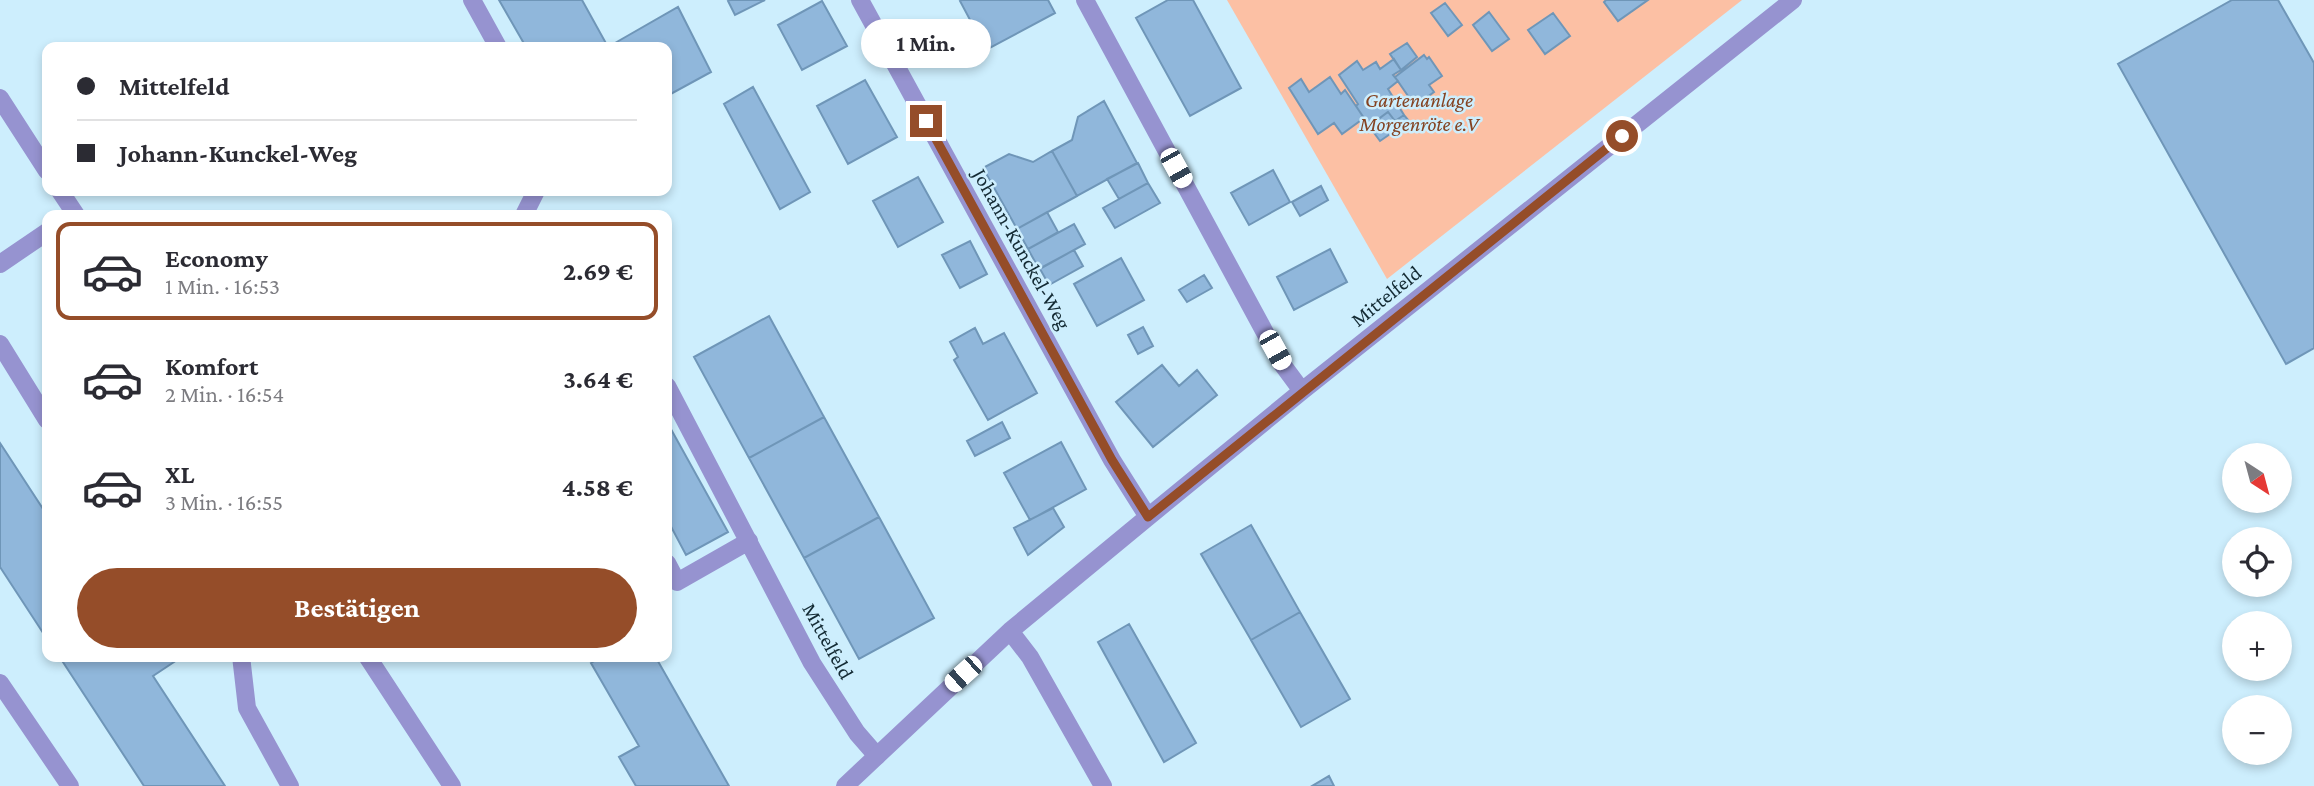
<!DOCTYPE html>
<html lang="de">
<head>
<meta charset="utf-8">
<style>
	:root { --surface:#fff; --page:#f2f2f3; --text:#2b2b33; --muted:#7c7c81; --line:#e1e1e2; --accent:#954d29 }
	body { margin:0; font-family:"Crimson Pro",serif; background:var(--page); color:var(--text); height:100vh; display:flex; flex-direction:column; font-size:26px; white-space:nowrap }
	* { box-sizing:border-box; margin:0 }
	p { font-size:23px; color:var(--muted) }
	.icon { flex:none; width:38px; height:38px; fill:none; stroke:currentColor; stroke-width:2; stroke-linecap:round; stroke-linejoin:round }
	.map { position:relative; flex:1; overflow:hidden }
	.drawer { position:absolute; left:42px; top:210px; width:630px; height:452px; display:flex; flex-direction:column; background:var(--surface); border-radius:14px; box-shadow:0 4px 10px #0003 }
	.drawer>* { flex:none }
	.hud { position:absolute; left:42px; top:42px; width:630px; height:154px; border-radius:14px; box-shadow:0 4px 10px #0003; display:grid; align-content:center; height:154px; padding:0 35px; background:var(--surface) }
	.needle { width:46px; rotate:144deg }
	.tools { position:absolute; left:2222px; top:443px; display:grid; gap:14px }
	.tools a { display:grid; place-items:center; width:70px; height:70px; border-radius:50%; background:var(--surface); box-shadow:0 4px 10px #0003; font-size:35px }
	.end { position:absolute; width:32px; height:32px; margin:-16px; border:9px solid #954d29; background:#fff; box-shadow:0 0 0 4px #fff }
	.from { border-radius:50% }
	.bubble { position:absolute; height:49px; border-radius:24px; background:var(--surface); box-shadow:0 4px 10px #0003; font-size:23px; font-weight:700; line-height:49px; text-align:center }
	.car { position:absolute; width:21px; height:42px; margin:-21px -10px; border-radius:9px; box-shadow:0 0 5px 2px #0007; background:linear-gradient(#fff 24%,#345 0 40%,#fff 0 76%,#345 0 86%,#fff 0) }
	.hud b { display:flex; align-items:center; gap:24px; height:66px; font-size:26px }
	.hud b+b { border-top:2px solid var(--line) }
	.hud i { width:18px; height:18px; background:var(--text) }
	ul { padding:12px 0 0; list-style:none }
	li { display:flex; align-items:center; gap:21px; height:98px; margin:0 14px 10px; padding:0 21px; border:4px solid transparent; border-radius:14px }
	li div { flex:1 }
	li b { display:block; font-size:26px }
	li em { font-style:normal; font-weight:700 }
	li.on { border-color:var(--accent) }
	li>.icon { width:63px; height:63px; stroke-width:1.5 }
	.button { display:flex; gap:14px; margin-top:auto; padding:14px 35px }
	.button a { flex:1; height:80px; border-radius:42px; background:var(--accent); color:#fff; font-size:28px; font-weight:700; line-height:80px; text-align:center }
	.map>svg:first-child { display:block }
	.green { fill:#fcc0a4 }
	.building { fill:#90b7db; stroke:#6f96b8; stroke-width:2 }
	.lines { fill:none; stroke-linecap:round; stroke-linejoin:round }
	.service { stroke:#9693d0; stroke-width:18 }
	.minor { stroke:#9693d0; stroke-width:18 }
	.route { stroke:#954d29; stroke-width:9 }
	.labels { text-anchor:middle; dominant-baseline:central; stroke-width:5; stroke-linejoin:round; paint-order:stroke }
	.park-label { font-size:21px; font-style:italic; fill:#844322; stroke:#cdeefd }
	.street-label { font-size:21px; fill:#132a33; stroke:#cdeefd }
</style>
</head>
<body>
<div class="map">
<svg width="2314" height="786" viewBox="0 0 2314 786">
	<rect width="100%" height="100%" fill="#cdeefd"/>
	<path class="green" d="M 1227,0 L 1742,0 L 1387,279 Z"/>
	<path class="building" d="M 499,0 L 582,0 L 608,47 L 678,7 L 711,72 L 667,96 L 667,47 L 526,47 Z
		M 730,0 L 765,0 L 735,15 L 728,1 Z
		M 962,0 L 1048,0 L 1055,13 L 986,50 L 960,1 Z
		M 1168,0 L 1193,0 L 1241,88 L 1190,116 L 1136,18 Z
		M 1606,0 L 1648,0 L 1618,21 L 1604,2 Z
		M 2232,0 L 2278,0 L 2314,63 L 2314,348 L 2286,364 L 2118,64 Z
		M 822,1 L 847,46 L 802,70 L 778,25 Z
		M 1445,3 L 1462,25 L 1448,36 L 1431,13 Z
		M 1489,12 L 1509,39 L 1492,51 L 1473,25 Z
		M 1553,13 L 1570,36 L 1545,54 L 1528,30 Z
		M 1407,43 L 1417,57 L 1401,70 L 1390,54 Z
		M 1424,55 L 1427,59 L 1429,57 L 1442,76 L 1429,85 L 1434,92 L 1415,106 L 1395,77 Z
		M 1394,59 L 1401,70 L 1393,75 L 1398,81 L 1388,89 L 1404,115 L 1395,121 L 1388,112 L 1369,126 L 1356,106 L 1358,104 L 1339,75 L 1357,61 L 1363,70 L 1376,62 L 1380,69 Z
		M 1330,77 L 1341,94 L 1345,90 L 1364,118 L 1342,134 L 1334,123 L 1318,134 L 1289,88 L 1301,79 L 1309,92 Z
		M 865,80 L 897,137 L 848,164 L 817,106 Z
		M 753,87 L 810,192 L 780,209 L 724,104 Z
		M 1104,101 L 1137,163 L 1077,196 L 1052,151 L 1072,140 L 1078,117 Z
		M 1388,112 L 1395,121 L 1404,115 L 1409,121 L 1380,141 L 1369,126 Z
		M 1052,151 L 1077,196 L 1017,229 L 983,168 L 1009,154 L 1033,162 Z
		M 1138,163 L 1148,183 L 1119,199 L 1107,179 Z
		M 1273,170 L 1290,202 L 1249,225 L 1231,193 Z
		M 918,177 L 943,222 L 898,247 L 873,201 Z
		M 1148,183 L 1160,203 L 1115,228 L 1103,208 Z
		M 1321,186 L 1328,200 L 1300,216 L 1292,202 Z
		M 1047,212 L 1058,232 L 1028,249 L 1017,229 Z
		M 1074,224 L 1085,244 L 1039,269 L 1028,249 Z
		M 970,241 L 987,274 L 960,288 L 942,255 Z
		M 1330,249 L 1347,282 L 1294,310 L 1277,277 Z
		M 1074,250 L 1083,266 L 1049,285 L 1040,269 Z
		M 1121,258 L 1144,300 L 1097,326 L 1074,284 Z
		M 1204,275 L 1212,288 L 1187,302 L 1179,290 Z
		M 769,316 L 824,417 L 749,458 L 694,357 Z
		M 1143,327 L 1153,346 L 1138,354 L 1128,335 Z
		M 975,328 L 983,344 L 1004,333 L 1037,393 L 988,420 L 954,360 L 958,357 L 950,342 Z
		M 1162,365 L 1179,386 L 1197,370 L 1217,395 L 1153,447 L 1116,402 Z
		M 824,417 L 879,517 L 804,558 L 749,458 Z
		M 667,422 L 728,532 L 686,555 L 667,519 Z
		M 1002,422 L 1010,438 L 975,456 L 967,441 Z
		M 1061,442 L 1086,489 L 1030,520 L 1004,473 Z
		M 0,443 L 47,515 L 47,639 L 0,567 Z
		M 1053,508 L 1064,527 L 1028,555 L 1014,528 Z
		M 879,517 L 934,618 L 859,659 L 804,558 Z
		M 1251,525 L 1300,612 L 1251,640 L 1201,554 Z
		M 1300,612 L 1350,699 L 1301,727 L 1251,640 Z
		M 1129,624 L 1196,743 L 1164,762 L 1098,642 Z
		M 59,656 L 183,656 L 153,676 L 225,786 L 144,786 Z
		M 603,656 L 655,656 L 729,786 L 636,786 L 619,757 L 639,746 L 591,663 Z
		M 1329,776 L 1334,786 L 1312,786 Z"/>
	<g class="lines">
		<path class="service" d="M 472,0 L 498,47
			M 524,215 L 536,191
			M 0,264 L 47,232
			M 0,344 L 47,420
			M 667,386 L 812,663 L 857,733 L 877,756
			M 667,563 L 677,582 L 749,541
			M 241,656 L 247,708 L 290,786
			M 0,683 L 70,786"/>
		<path class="minor" d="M 860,0 L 1112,460 L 1148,517
			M 1085,0 L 1282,364 L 1302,391
			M 0,98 L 47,171
			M 60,191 L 76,215
			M 1010,631 L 1030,657 L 1103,786
			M 367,656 L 452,786
			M 845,786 L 1010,631 L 1148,517 L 1302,391 L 1793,0"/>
	</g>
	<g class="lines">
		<path class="route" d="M 926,121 L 1112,460 L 1148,517 L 1622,136"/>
	</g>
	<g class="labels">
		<g class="park-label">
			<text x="1419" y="100">Gartenanlage<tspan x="1419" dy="24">Morgenröte e.V</tspan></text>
		</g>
		<g class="street-label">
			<text transform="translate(1022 249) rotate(61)">Johann-Kunckel-Weg</text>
			<text transform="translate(1386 296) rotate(-39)">Mittelfeld</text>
			<text transform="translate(828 641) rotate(61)">Mittelfeld</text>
		</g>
	</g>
</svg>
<div class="tools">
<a><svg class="needle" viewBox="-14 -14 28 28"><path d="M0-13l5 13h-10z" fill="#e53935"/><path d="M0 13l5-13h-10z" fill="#7c7c81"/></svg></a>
<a><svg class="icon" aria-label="locate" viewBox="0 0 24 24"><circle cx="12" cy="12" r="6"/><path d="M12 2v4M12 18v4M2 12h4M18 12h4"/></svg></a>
<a>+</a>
<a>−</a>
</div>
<i class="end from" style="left:1622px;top:136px"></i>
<i class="end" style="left:926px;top:121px"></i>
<div class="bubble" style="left:861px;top:19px;width:130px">1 Min.</div>
<i class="car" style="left:1176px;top:168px;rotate:151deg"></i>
<i class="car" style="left:1275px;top:350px;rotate:151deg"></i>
<i class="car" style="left:963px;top:674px;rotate:228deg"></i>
<div class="hud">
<b><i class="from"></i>Mittelfeld</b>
<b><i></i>Johann-Kunckel-Weg</b>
</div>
<section class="drawer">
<ul>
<li class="on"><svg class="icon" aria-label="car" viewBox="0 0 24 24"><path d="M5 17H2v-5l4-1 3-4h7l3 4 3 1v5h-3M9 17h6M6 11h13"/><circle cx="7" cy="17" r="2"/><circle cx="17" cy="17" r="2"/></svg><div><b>Economy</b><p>1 Min. · 16:53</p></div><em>2.69 €</em></li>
<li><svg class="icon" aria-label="car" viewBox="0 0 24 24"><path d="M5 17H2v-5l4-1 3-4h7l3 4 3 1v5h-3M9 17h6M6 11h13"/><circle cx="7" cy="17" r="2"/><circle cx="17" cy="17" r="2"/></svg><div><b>Komfort</b><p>2 Min. · 16:54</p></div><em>3.64 €</em></li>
<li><svg class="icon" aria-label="car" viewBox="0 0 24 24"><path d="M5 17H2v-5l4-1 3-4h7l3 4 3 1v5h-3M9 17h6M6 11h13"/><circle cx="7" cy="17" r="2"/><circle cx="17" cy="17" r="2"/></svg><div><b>XL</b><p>3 Min. · 16:55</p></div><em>4.58 €</em></li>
</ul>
<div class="button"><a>Bestätigen</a></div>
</section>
</div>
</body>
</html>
